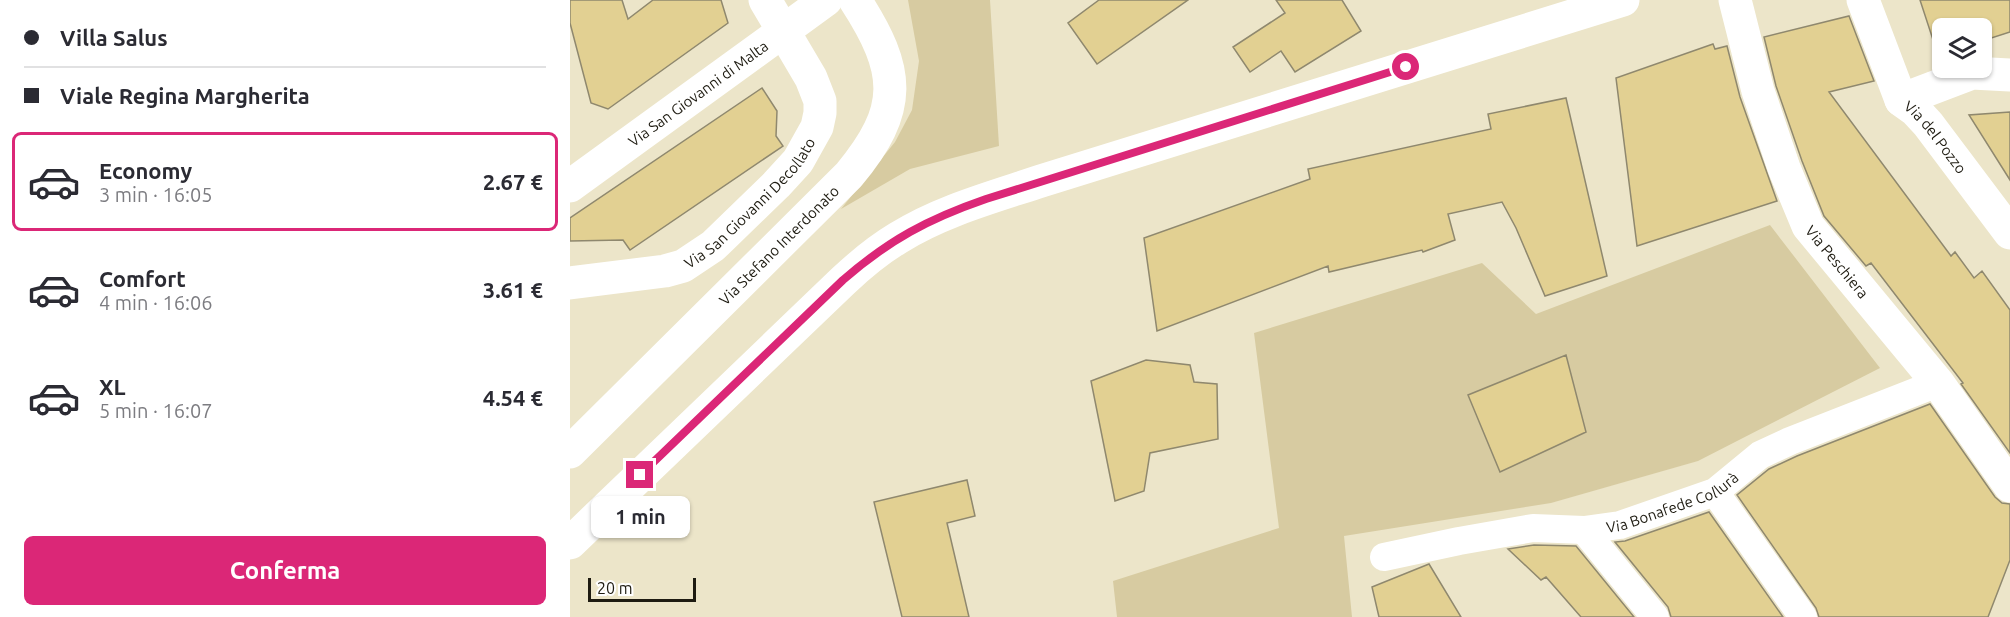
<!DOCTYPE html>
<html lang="it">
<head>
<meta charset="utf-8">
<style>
	:root { --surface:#fff; --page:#f7f7f7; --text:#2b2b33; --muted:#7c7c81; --line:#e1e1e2; --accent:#db2777 }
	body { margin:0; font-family:Ubuntu,sans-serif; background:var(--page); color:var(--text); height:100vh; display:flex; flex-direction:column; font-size:22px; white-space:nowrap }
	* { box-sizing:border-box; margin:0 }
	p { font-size:20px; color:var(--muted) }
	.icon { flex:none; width:33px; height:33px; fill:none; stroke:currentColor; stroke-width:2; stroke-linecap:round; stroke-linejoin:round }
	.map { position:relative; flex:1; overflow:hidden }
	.panel { display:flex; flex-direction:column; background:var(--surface); width:570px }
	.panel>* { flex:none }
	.banner { display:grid; align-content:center; height:132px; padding:0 24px; background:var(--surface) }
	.tools { position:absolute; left:1362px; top:18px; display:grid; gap:12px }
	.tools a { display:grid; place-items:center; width:60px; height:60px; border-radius:9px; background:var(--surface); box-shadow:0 2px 4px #0004; font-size:30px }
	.scale { position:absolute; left:18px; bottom:15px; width:108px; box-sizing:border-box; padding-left:6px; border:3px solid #1e1b11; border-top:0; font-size:16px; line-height:21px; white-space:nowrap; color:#1e1b11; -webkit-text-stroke:4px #fff; paint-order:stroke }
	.end { position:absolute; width:27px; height:27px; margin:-14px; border:8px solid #db2777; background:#fff; box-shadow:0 0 0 3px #fff }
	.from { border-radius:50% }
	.bubble { position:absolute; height:42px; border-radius:9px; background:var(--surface); box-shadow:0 2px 4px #0004; font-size:20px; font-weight:700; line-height:42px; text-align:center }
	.banner b { display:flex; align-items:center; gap:21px; height:57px; font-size:22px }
	.banner b+b { border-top:2px solid var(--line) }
	.banner i { width:15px; height:15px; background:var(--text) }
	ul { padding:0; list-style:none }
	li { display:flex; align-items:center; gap:18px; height:99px; margin:0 12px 9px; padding:0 12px; border:3px solid transparent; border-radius:9px }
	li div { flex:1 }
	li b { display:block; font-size:22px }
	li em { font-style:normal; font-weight:700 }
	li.on { border-color:var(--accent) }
	li>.icon { width:54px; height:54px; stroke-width:1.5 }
	.action { display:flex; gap:12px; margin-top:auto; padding:12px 24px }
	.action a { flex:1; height:69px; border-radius:9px; background:var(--accent); color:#fff; font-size:24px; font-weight:700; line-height:69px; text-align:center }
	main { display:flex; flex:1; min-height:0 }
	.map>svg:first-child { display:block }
	.green { fill:#d7cba1 }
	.building { fill:#e2d092; stroke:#8f886e; stroke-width:1.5 }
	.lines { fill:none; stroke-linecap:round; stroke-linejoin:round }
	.pedestrian { stroke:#fff; stroke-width:28 }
	.minor { stroke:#fff; stroke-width:33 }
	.secondary { stroke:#fff; stroke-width:33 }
	.route { stroke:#db2777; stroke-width:8 }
	.labels { text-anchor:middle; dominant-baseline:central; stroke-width:4.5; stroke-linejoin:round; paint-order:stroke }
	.street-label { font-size:15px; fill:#1e1b11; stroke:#fff }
</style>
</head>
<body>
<main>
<section class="panel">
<div class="banner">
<b><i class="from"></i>Villa Salus</b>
<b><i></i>Viale Regina Margherita</b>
</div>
<ul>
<li class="on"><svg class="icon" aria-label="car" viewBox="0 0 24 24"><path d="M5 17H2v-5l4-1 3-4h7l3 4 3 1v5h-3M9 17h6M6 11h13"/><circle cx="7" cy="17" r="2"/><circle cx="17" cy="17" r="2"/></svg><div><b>Economy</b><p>3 min · 16:05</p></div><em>2.67 €</em></li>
<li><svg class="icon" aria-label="car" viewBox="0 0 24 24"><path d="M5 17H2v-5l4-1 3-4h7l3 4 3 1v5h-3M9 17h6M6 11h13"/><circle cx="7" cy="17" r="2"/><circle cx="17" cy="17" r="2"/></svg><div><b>Comfort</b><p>4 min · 16:06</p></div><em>3.61 €</em></li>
<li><svg class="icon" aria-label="car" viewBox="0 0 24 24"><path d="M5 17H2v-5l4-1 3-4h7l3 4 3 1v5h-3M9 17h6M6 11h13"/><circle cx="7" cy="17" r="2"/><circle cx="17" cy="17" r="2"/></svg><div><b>XL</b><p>5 min · 16:07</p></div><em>4.54 €</em></li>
</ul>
<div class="action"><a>Conferma</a></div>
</section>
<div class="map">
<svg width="1440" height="617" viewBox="0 0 1440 617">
	<rect width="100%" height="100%" fill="#ece5c9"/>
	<path class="green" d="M 338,0 L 420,0 L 429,146 L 340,169 L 271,209 L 325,142 L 342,110 L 349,61 Z
		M 1200,225 L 1310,368 L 1128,461 L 981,503 L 774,536 L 782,617 L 547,617 L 543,581 L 709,528 L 684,333 L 912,263 L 966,314 Z"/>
	<path class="building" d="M 0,0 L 52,0 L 58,19 L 83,0 L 151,0 L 158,23 L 38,109 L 21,103 L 0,23 Z
		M 529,0 L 618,0 L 527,64 L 498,23 Z
		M 706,0 L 772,0 L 791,31 L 725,72 L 711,51 L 680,72 L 663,47 L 715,13 Z
		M 1350,0 L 1440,0 L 1440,32 L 1412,41 L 1412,28 L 1372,28 L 1372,53 L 1368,55 Z
		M 1279,16 L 1304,81 L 1259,92 L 1381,256 L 1385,252 L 1404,278 L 1412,271 L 1440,310 L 1440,453 L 1391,384 L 1393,383 L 1301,263 L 1296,266 L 1254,216 L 1232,161 L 1206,86 L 1194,37 Z
		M 1143,44 L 1145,49 L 1157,46 L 1170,97 L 1207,201 L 1067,246 L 1046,78 Z
		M 192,88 L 207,111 L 206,136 L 213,146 L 60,250 L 53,240 L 0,241 L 0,218 Z
		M 996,98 L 1037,276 L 975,296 L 946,228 L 932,202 L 878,214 L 885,240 L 853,252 L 852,250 L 759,272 L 758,266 L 587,331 L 574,238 L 740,179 L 738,169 L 921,129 L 918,114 Z
		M 1440,112 L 1440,180 L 1399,115 Z
		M 996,355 L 1016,432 L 930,472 L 898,395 Z
		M 576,360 L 620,365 L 624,382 L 647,384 L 648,439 L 580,453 L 574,491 L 545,501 L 521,381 Z
		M 1360,404 L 1425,497 L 1432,503 L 1440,504 L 1440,560 L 1418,617 L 1249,617 L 1246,608 L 1167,495 L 1199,469 L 1227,456 Z
		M 397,480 L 405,516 L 377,523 L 399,617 L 332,617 L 304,502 Z
		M 1139,512 L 1213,617 L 1101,617 L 1098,607 L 1045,542 L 1055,541 Z
		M 964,545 L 1006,546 L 1064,617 L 1011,617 L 976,577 L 971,580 L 938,549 Z
		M 859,564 L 891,617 L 809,617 L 802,587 Z"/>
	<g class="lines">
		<g class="pedestrian">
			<path d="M 1145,492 L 1233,617"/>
			<path d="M 1014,530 L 1085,617"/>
			<path id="s1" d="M 814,557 L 889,541 L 963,528 L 1014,530 L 1050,525 L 1145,492 L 1190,455 L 1220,441 L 1368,383"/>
		</g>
		<g class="minor">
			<path id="s2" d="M 1165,0 L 1188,91 L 1214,168 L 1238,226 L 1368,383 L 1440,486"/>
			<path id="s3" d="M 1293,0 L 1331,100 L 1345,110 L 1358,124 L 1440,233"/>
			<path d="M 1331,100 L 1402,73 L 1440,75"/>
			<path id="s4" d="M 0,186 L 256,0"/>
			<path id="s5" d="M 0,283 L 95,271 L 113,266 L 143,246 L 206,185 L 228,161 L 247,127 L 250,113 L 250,101 L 241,78 L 195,0"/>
			<path id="s6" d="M 0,452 L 279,175 C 334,109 331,71 285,0"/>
		</g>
		<path class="secondary" d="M 0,543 L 273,281 C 290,265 308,250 328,238 C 371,211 423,197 471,181 L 1053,0"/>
	</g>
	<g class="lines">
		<path class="route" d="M 70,475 L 273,280 C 319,240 358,219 416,199 L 836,67"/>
	</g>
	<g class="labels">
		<g class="street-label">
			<text stroke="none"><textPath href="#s4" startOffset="158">Via San Giovanni di Malta</textPath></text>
			<text stroke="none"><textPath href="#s3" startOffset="158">Via del Pozzo</textPath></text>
			<text stroke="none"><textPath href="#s5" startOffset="207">Via San Giovanni Decollato</textPath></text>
			<text stroke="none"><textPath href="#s6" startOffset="294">Via Stefano Interdonato</textPath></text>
			<text stroke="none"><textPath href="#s2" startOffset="284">Via Peschiera</textPath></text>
			<text stroke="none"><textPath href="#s1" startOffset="296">Via Bonafede Collurà</textPath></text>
		</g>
	</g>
</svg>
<div class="tools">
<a><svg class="icon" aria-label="layers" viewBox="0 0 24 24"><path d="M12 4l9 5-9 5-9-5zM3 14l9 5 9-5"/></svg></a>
</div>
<div class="scale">20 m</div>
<i class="end from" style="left:836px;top:67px"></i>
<i class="end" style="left:70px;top:475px"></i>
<div class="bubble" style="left:21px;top:496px;width:99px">1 min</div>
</div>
</main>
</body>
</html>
